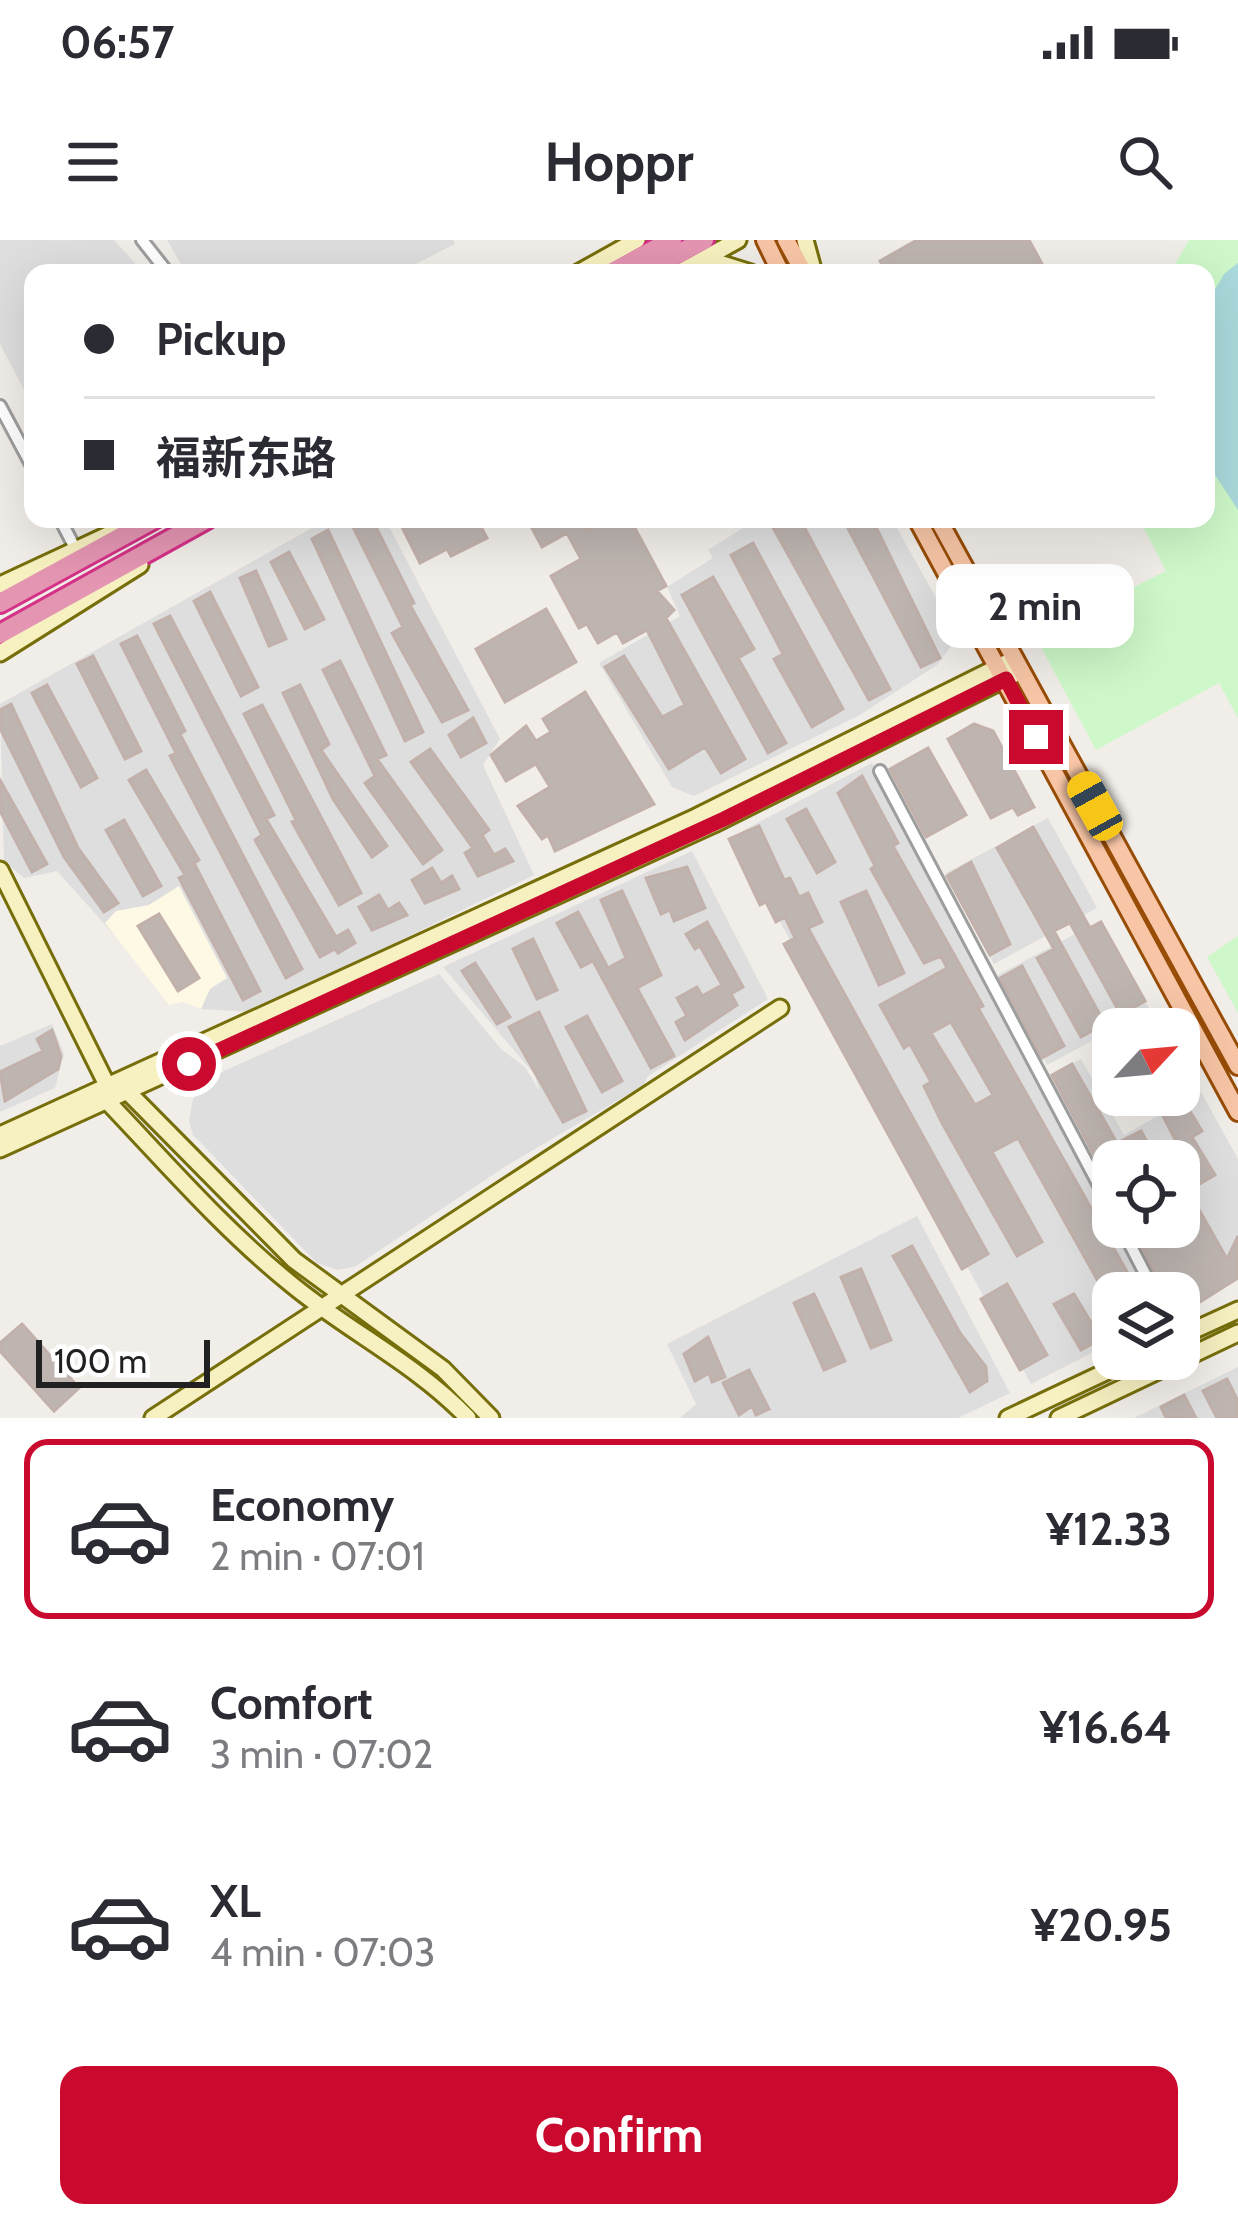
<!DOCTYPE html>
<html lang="en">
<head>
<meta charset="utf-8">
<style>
	:root { --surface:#fff; --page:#f2f2f3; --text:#2b2b33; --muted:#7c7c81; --line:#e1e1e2; --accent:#c9092d }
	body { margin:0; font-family:Cabin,"Noto Sans SC",sans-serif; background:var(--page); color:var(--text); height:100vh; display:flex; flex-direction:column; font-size:45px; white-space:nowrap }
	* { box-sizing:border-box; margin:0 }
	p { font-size:39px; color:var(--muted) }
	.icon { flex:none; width:66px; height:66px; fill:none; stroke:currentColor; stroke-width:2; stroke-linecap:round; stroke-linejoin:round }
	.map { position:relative; height:1178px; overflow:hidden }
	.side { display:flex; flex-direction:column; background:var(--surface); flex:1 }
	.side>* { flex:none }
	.hud { position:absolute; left:24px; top:24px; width:1191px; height:264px; border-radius:24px; box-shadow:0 12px 48px #0002; display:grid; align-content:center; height:264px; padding:0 60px; background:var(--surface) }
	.needle { width:78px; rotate:64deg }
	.controls { position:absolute; left:1092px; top:768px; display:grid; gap:24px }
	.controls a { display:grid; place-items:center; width:108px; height:108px; border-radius:24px; background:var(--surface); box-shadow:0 12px 48px #0002; font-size:60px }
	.scale { position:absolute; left:36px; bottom:30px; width:174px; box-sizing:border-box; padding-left:12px; border:6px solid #212121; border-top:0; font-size:33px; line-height:42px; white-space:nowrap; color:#212121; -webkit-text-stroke:9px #fff; paint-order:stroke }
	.end { position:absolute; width:54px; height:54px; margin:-27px; border:15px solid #c9092d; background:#fff; box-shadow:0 0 0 6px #fff }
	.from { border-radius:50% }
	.bubble { position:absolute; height:84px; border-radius:24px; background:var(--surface); box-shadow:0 12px 48px #0002; font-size:39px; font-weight:800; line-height:84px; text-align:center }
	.car { position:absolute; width:36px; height:72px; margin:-36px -18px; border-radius:15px; box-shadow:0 0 9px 3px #0007; background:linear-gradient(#f5c518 24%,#345 0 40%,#f5c518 0 76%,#345 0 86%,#f5c518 0) }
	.hud b { display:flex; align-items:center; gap:42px; height:114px; font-size:45px }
	.hud b+b { border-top:3px solid var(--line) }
	.hud i { width:30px; height:30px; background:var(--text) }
	ul { padding:21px 0 0; list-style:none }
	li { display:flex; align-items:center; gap:36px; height:180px; margin:0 24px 18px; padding:0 36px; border:6px solid transparent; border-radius:24px }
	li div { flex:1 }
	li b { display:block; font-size:45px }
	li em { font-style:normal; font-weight:800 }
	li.selected { border-color:var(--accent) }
	li>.icon { width:108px; height:108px; stroke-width:1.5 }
	.primary-button { display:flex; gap:24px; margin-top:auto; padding:24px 60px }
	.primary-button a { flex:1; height:138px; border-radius:24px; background:var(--accent); color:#fff; font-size:48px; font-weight:800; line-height:138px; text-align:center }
	.status { display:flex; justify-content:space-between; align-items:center; height:84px; padding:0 60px; background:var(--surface); direction:ltr }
	.status svg { height:33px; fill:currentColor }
	header { display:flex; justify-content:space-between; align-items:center; height:156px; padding:0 60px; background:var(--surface); font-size:54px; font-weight:800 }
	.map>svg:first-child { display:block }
	.residential { fill:#dfdede }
	.education { fill:#fef9e5 }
	.park { fill:#cef8c9 }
	.water { fill:#abdadc }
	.building { fill:#beb5b1; stroke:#c2b1ab; stroke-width:3; fill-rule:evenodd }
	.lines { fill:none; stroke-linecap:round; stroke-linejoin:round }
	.street-casing { stroke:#9e9e9e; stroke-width:16 }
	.secondary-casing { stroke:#766e0a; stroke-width:21 }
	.primary-casing { stroke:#984d07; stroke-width:22 }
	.highway-casing { stroke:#d43187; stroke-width:24 }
	.street { stroke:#fff; stroke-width:10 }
	.secondary { stroke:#f7f0c0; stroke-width:15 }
	.primary { stroke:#f8c6a6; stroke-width:16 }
	.highway { stroke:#e495b2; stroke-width:18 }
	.route { stroke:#c9092d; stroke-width:15 }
</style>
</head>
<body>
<div class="status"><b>06:57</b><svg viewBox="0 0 49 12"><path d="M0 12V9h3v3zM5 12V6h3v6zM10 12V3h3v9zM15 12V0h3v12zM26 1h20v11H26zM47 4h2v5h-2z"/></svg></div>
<header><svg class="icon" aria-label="menu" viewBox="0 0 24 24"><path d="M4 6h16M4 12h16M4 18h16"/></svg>Hoppr<svg class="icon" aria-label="search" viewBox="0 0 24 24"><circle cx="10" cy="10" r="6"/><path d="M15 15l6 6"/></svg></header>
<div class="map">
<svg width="1238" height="1178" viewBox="0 0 1238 1178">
	<rect width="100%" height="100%" fill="#f1ede8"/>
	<path class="residential" d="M 0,0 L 114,0 L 144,33 L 33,33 L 33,167 L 0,104 Z
		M 167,0 L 453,0 L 455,4 L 398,33 L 186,33 Z
		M 328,279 L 385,279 L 500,499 L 483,525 L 534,635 L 253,772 L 201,769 L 183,762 L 169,765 L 141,725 L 57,631 L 24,638 L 4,621 L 0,464 Z
		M 757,279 L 892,279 L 946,376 L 953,404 L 937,425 L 860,475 L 694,556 L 672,547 L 599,423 L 680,376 L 667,347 L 713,318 L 708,310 Z
		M 872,523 L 1151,1053 L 1113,1053 L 1113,1102 L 1031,1144 L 739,606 L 742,591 Z
		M 1048,578 L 1097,668 L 994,724 L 946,633 Z
		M 692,611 L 768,759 L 647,837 L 644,845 L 506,926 L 356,1026 L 338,1030 L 317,1023 L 193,895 L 189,880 L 193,859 L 213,836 L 439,734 L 501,809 L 525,827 L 539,850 L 535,835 L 443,727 Z
		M 1101,680 L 1150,770 L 1047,825 L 998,735 Z
		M 52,784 L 64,814 L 55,848 L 0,872 L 0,806 Z
		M 1081,819 L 1124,895 L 1201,852 L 1238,919 L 1238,1036 L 1163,1053 L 1128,987 L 1179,987 L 1179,921 L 1113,921 L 1113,959 L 1048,838 Z
		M 917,976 L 1010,1153 L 958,1178 L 680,1178 L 696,1164 L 667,1104 Z
		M 1238,1127 L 1238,1178 L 1134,1178 Z"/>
	<path class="education" d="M 179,646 L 227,738 L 210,749 L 201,769 L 183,762 L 169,765 L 105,683 L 116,671 L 149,665 Z"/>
	<path class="park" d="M 1189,0 L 1238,0 L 1238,478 L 1219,443 L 1096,510 L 1035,396 L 1166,331 L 1139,279 L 1206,279 L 1206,33 L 1170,33 Z
		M 1238,696 L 1238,773 L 1207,717 Z"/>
	<path class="water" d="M 1238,23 L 1238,270 L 1206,221 L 1206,65 L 1224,34 Z"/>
	<path class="building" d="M 917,0 L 1029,0 L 1047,33 L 887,33 L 880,21 Z
		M 349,279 L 372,279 L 414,363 L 410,365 L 468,470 L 442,482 L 392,393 L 403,387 Z
		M 398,279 L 477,279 L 487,298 L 451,316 L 447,309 L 420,323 Z
		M 527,279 L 581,279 L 587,290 L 607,279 L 630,279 L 666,346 L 657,351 L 674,370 L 666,378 L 745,519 L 721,533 L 705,507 L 669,529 L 605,427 L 624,416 L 662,477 L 685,465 L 647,390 L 623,403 L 617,392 L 598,403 L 587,384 L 579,388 L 551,336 L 581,319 L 567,293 L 542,307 Z
		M 782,279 L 800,279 L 890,449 L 869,460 L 771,284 Z
		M 843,279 L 872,279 L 940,418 L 921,427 Z
		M 328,290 L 423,492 L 405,501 L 312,299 Z
		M 753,303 L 843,469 L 812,487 L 774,419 L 783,414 L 731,315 Z
		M 289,312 L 324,379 L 305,389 L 271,322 Z
		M 256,331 L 286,399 L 269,406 L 240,338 Z
		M 713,337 L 754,409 L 738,418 L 786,503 L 768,513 L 682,355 Z
		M 210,352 L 258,447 L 241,456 L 194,361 Z
		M 546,369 L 576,422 L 505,462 L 476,409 Z
		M 170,376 L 274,575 L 266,579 L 336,697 L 348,690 L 355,703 L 338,713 L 335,709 L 320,717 L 255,600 L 262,595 L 154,384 Z
		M 137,396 L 185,491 L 180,494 L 302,729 L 286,738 L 170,516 L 176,513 L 121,404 Z
		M 93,416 L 141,511 L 125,519 L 77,424 Z
		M 340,421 L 386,515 L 377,519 L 442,610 L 423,624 L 365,543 L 375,536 L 323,430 Z
		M 47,445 L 97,538 L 81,547 L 32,453 Z
		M 300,445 L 329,504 L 321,510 L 387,606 L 372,617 L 333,559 L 283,453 Z
		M 585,452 L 654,564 L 555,611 L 548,595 L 542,599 L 518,566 L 550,547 L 536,524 L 506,541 L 491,515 L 526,486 L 536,501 L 551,492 L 543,479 Z
		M 11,464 L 78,608 L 118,663 L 104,672 L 64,617 L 0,488 L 0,470 Z
		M 262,465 L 361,653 L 339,665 L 292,582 L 296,580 L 244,474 Z
		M 473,478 L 486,503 L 461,517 L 449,495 Z
		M 974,484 L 993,491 L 1034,567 L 1018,575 L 1013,567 L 991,578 L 948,499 Z
		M 928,508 L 966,575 L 926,597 L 890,529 Z
		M 430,509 L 489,590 L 482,595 L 494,615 L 505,609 L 513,621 L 478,636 L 465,613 L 473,608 L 411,522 Z
		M 146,530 L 199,620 L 194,623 L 260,751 L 243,760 L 179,638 L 185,635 L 129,540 Z
		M 862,536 L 898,603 L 893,606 L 983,766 L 978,768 L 1139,1053 L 1113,1053 L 1113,1068 L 1018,898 L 992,912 L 1042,1002 L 1017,1016 L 942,883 L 924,846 L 931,842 L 910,804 L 904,808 L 880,765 L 947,728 L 941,716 L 924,723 L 871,629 L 875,626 L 838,553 ZM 951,782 L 993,855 L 975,865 L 931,793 Z
		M 0,540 L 47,624 L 32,632 L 0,571 Z
		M 806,569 L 835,622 L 817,633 L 787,579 Z
		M 124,580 L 161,646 L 143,656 L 106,590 Z
		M 759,586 L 784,640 L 790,638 L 799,657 L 808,653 L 822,682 L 808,688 L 988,1014 L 962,1029 L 784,704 L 795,698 L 785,677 L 776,682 L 766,662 L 760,665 L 729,599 Z
		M 1033,587 L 1090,688 L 1101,682 L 1145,761 L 1121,775 L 1070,683 L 1054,691 L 1105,784 L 1081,797 L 1037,718 L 1054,709 L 997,608 Z
		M 971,622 L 1010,704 L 990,715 L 947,636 Z
		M 687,627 L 705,668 L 674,681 L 670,670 L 661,674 L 646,638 Z
		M 432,628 L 441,643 L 452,636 L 459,649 L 425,663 L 412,640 Z
		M 622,651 L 661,735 L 637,748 L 674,816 L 651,828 L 593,721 L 581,727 L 557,683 L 578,672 L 608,728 L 626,718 L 601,660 Z
		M 866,651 L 904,733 L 879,745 L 841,662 Z
		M 379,655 L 388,670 L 399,663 L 407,675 L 372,690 L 359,667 Z
		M 159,674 L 199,738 L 178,751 L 138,686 Z
		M 707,682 L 743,747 L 731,754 L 737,765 L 685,800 L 676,782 L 687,776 L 677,758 L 697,747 L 702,756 L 722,745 L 700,706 L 695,709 L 686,694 Z
		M 533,699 L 557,750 L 537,759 L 513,709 Z
		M 475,723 L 510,777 L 497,784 L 462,731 Z
		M 1022,726 L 1064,806 L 1042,818 L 1000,738 Z
		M 539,772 L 586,871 L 563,882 L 509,787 Z
		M 587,776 L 622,841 L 602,852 L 566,787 Z
		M 52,790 L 61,816 L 58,829 L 5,861 L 0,832 L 43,811 L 37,799 Z
		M 1072,824 L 1117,903 L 1141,891 L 1152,911 L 1133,921 L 1113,921 L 1113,951 L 1052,835 Z
		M 1137,855 L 1180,855 L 1202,891 L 1192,897 L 1215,935 L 1198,945 L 1158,866 L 1146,872 Z
		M 1193,959 L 1227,1019 L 1238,996 L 1238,1038 L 1179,1075 L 1179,1053 L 1165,1053 L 1136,995 L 1150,987 L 1179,987 L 1179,967 Z
		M 912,1006 L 960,1093 L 986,1127 L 987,1141 L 970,1152 L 893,1016 Z
		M 861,1029 L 891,1100 L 871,1108 L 841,1037 Z
		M 1007,1044 L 1047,1115 L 1020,1130 L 981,1059 Z
		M 814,1054 L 845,1121 L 824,1130 L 794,1063 Z
		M 1074,1054 L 1101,1099 L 1081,1110 L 1054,1064 Z
		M 22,1084 L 79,1148 L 54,1171 L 0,1111 L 0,1103 Z
		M 708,1097 L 725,1137 L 712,1142 L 709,1133 L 695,1141 L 684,1114 Z
		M 749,1130 L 769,1169 L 756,1175 L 752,1166 L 739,1175 L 723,1143 Z
		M 1227,1139 L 1238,1161 L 1238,1178 L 1217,1178 L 1203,1151 Z
		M 1184,1155 L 1196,1178 L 1166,1178 L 1161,1167 Z"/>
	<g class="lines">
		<g class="street-casing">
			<path id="street" d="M 142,0 L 168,33
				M 0,166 L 33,228
				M 60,279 L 76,310
				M 880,531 L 1113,972
				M 1121,987 L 1155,1053"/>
		</g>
		<g class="secondary-casing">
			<path id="secondary" d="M 805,0 L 814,33
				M 700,25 L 722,24 L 751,33
				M 578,33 L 637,0
				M 678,33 L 738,0
				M 0,345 L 114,292
				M 0,413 L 140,325
				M 0,630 L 108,847 L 107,861 C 167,924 224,990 291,1044 C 349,1092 415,1123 468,1178
				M 125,849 L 294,1020 L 443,1129 L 491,1178
				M 0,895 L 696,577 L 1006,423
				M 0,909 L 714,584 L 1013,435
				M 1179,1097 L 1238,1070
				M 153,1178 L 780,768
				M 1008,1178 L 1133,1119
				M 1059,1178 L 1238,1093"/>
		</g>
		<g class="primary-casing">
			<path id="primary" d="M 765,0 L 781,33
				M 786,0 L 804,33
				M 917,279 L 1238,872
				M 938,279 L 1238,826"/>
		</g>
		<g class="highway-casing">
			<path id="highway" d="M 611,33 L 672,0
				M 643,33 L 704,0
				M 0,363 L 154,279
				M 0,394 L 207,279"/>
		</g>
		<use href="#street" class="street"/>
		<use href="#secondary" class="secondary"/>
		<use href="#primary" class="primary"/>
		<use href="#highway" class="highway"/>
	</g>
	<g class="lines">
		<path class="route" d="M 189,824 L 724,579 L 1006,439 L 1036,497"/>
	</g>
</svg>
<div class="controls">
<a><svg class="needle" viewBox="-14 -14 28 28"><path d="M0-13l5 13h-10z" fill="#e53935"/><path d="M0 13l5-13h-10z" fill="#7c7c81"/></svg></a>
<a><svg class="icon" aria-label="locate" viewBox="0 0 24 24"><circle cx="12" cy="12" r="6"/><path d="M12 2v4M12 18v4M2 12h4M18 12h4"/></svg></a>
<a><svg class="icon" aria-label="layers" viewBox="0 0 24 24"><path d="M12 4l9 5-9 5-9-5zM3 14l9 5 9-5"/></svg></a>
</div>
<div class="scale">100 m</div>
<i class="end from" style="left:189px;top:824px"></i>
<i class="end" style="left:1036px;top:497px"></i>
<div class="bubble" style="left:936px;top:324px;width:198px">2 min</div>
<i class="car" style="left:1095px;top:566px;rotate:331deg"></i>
<div class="hud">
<b><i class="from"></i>Pickup</b>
<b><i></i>福新东路</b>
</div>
</div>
<section class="side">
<ul>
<li class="selected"><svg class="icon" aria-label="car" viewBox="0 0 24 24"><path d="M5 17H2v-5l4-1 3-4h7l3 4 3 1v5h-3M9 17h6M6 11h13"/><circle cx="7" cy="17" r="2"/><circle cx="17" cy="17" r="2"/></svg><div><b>Economy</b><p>2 min · 07:01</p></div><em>¥12.33</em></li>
<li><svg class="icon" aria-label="car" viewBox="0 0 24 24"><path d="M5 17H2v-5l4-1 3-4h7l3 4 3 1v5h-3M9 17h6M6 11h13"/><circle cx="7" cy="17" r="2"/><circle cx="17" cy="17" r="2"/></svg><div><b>Comfort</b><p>3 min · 07:02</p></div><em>¥16.64</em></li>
<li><svg class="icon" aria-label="car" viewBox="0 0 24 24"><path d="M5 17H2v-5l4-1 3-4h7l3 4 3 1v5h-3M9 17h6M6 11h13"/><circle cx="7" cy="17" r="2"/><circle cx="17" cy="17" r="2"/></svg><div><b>XL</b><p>4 min · 07:03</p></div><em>¥20.95</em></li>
</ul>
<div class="primary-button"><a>Confirm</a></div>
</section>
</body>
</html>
